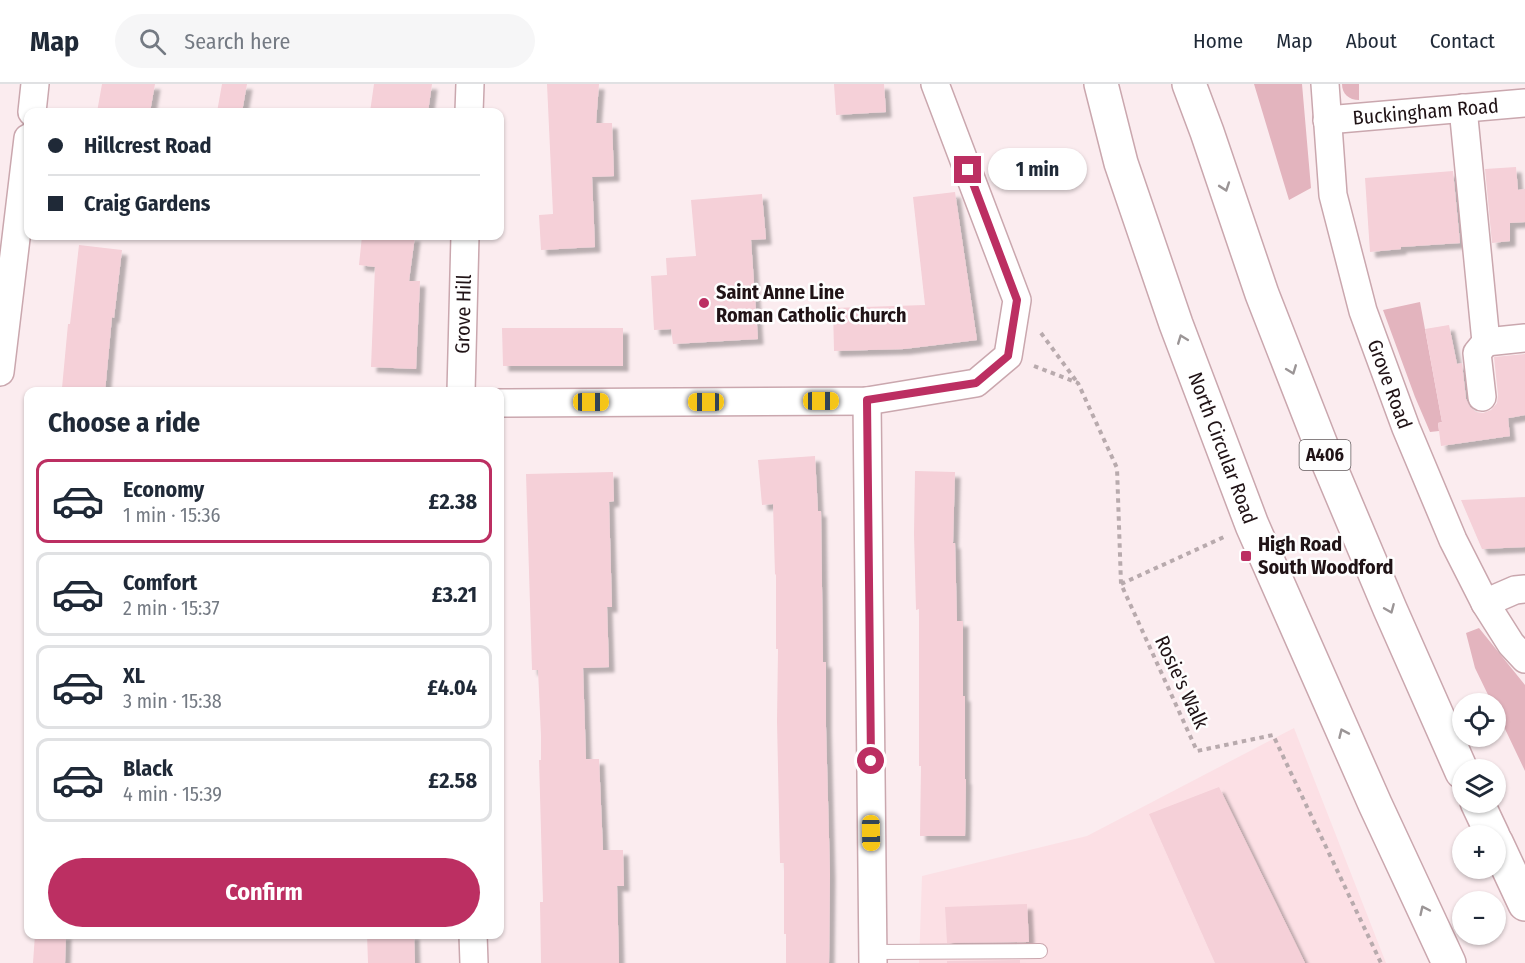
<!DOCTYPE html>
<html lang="en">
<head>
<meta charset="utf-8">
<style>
	:root { --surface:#fff; --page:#f6f6f7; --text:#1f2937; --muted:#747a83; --line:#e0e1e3; --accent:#bc2f62 }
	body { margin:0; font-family:"Fira Sans Condensed",sans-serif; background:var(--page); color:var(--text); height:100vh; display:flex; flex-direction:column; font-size:22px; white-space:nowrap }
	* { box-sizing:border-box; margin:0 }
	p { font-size:20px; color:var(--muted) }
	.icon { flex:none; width:33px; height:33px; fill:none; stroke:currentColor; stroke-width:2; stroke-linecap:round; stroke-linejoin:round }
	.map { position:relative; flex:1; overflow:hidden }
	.panel { position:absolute; left:24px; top:303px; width:480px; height:552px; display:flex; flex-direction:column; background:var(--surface); border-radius:12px; box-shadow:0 2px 4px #0004 }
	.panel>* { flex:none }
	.banner { position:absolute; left:24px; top:24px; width:480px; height:132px; border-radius:12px; box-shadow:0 2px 4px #0004; display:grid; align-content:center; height:132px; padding:0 24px; background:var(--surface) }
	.tools { position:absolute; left:1452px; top:609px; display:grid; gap:12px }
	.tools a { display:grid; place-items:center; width:54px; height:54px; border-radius:50%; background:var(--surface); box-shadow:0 2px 4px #0004; font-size:30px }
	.end { position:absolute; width:27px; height:27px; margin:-14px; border:8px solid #bc2f62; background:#fff; box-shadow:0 0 0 3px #fff }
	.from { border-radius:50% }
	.bubble { position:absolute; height:42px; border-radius:21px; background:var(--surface); box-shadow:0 2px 4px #0004; font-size:20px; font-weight:700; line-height:42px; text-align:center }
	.car { position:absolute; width:18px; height:36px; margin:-18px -9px; border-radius:8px; box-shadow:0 0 4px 2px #0007; background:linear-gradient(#f5c518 24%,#345 0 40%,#f5c518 0 76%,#345 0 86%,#f5c518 0) }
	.banner b { display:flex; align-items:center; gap:21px; height:57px; font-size:22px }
	.banner b+b { border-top:2px solid var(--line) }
	.banner i { width:15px; height:15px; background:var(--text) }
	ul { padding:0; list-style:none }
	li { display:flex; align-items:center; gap:18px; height:84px; margin:0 12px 9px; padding:0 12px; border:3px solid var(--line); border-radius:12px }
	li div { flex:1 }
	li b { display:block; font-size:22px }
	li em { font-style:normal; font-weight:700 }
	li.active { border-color:var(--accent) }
	li>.icon { width:54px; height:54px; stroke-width:1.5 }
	h2 { padding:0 24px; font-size:27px; line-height:72px }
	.primary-button { display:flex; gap:12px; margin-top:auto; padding:12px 24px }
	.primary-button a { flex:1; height:69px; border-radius:36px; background:var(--accent); color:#fff; font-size:24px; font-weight:700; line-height:69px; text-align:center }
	header { display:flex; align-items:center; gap:36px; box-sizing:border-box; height:84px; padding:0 30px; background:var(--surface); border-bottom:2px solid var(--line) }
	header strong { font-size:28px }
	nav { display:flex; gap:33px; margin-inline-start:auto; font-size:21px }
	.search { width:420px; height:54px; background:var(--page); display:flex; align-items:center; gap:15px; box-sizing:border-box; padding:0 21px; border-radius:33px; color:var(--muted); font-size:22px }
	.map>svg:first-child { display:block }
	.built { fill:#fce0e5 }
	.green { fill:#e3b4be }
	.building { fill:#f5d0d8; filter:url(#shadow) }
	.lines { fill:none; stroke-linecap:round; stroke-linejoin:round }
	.lane-casing { stroke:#caa7ae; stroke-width:16 }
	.street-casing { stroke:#caa7ae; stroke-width:30 }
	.highway-casing { stroke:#caa7ae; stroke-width:36 }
	.path { stroke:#b8aaad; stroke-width:4; stroke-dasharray:4.5 4.5; stroke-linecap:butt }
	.lane { stroke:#fff; stroke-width:14 }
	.street { stroke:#fff; stroke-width:27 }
	.highway { stroke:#fff; stroke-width:33 }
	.oneway { stroke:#9b9596 }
	.route { stroke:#bc2f62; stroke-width:8 }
	.poi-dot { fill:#bc2f62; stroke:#fefefe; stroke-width:2 }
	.labels { text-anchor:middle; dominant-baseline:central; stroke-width:5; stroke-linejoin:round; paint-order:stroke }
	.shield { fill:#fefefe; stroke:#635a5c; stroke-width:1.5 }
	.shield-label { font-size:18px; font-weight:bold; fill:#201316 }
	.street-label { font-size:20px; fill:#201316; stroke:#fefefe }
	.poi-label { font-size:20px; font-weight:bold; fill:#201316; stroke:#fefefe; text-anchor:start }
</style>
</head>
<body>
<header>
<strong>Map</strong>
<div class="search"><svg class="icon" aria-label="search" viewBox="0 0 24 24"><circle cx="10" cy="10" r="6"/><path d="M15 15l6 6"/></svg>Search here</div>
<nav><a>Home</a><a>Map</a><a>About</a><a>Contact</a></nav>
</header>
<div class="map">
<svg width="1525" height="879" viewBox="0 0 1525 879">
	<defs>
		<filter id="shadow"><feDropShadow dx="5.5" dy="5.5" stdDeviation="1.5" flood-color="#0004"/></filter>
	</defs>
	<rect width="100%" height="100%" fill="#fbecef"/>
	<path class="built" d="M 1294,644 L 1386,879 L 919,879 L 922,792 L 1087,752 Z"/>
	<path class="green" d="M 1254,0 L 1302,0 L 1311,104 L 1289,116 Z
		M 1342,0 L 1359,0 L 1359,16 C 1349,16 1342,10 1342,0 Z
		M 1420,218 L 1442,338 L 1438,339 L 1439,347 L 1430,348 L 1415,313 L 1383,226 Z
		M 1479,544 L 1525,601 L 1525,687 L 1496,626 L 1496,620 L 1492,619 L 1475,584 L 1466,549 Z"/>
	<path class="building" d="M 102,0 L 155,0 L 150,28 L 97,28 Z
		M 222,0 L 247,0 L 242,28 L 217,28 Z
		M 374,0 L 432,0 L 428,28 L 370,28 Z
		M 547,0 L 599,0 L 596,39 L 612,39 L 614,92 L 592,93 L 595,163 L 541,166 L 539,131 L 553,130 Z
		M 834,0 L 884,0 L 886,28 L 836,31 Z
		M 1516,83 L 1518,106 L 1525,105 L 1525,138 L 1510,139 L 1510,157 L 1492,159 L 1485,85 Z
		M 1453,87 L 1460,159 L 1401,163 L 1401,165 L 1370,168 L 1365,94 Z
		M 955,108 L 977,256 L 904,265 L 834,267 L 833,224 L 925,221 L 913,113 Z
		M 762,110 L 766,155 L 751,156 L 758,255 L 673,260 L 671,245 L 654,246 L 651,192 L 667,191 L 666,174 L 696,172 L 691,116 Z
		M 362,152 L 415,152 L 409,197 L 420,197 L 416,285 L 371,283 L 375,183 L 359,181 Z
		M 79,161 L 122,166 L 114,234 L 112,233 L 105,308 L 62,304 L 68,240 L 70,240 Z
		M 1449,241 L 1457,280 L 1462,279 L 1466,315 L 1470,323 L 1476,328 L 1483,329 L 1491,326 L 1497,319 L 1498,311 L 1494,273 L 1525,270 L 1525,331 L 1504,335 L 1508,334 L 1510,352 L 1441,362 L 1438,339 L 1442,338 L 1425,245 Z
		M 502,244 L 623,244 L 623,282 L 503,282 Z
		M 815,372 L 818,427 L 821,427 L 823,578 L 826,578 L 826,643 L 830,790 L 829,879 L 786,879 L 786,850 L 784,850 L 784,779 L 780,779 L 777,637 L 778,565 L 776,565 L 776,490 L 775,491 L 773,420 L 762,421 L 758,376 Z
		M 915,387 L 955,388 L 953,459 L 955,459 L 957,537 L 963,537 L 963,612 L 965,612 L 965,695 L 966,695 L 965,752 L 920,752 L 921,682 L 919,682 L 919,525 L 916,526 L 914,450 Z
		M 613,388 L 614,417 L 609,418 L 612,523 L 607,523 L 609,583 L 583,584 L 586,675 L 599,675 L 603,766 L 623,766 L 624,802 L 617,802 L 619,879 L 541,879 L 540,818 L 543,818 L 539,676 L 541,676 L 541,652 L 538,586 L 532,586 L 526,390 Z
		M 1525,413 L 1525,463 L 1482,465 L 1461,416 Z
		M 1219,703 L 1305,879 L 1215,879 L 1149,730 Z
		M 1027,820 L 1029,858 L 947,859 L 945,823 Z
		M 35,850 L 66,850 L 65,879 L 33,879 Z
		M 367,850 L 414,850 L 415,879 L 368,879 Z
		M 1020,876 L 1020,879 L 947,879 L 947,877 Z"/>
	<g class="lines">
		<g class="lane-casing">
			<path id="lane" d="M 873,868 L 1040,867"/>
		</g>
		<g class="street-casing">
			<g id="street">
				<path id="s1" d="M 1325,0 L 1333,111 L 1363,227 L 1406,344 L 1453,456 L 1485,519 L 1511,560 L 1525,575"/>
				<path d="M 1463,24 L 1486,258 L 1477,269 L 1482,313"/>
				<path d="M 32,28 L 35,0"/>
				<path d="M 469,28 L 470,0"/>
				<path id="s2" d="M 1327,36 L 1525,19"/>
				<path d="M 1486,258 L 1525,254"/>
				<path d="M 0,288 L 28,54"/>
				<path id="s3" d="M 461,308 L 465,152"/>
				<path d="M 867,317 L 873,879"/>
				<path d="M 500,319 L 867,317 L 976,299 L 1008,272 L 1017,216 L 935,0"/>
				<path d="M 1485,519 L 1515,506 L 1525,505"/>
				<path d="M 473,850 L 474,879"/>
			</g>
		</g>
		<g class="highway-casing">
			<g id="highway">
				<path id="s4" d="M 1101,0 L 1121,79 L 1176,240 L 1252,441 L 1375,720 L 1449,879"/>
				<path d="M 1189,0 L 1207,48 L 1262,210 L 1323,366 L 1390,525 L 1462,688"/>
				<path d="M 1477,718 L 1493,752"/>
				<path d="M 1496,758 L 1525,820"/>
			</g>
		</g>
		<path class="path" d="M 1041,249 L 1077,298
			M 1034,282 L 1078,299 L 1117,384 L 1121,500 L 1197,667 L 1273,651 L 1381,879
			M 1121,500 L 1224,453"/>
		<use href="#lane" class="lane"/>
		<use href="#street" class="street"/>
		<use href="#highway" class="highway"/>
	</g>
	<defs><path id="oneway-chevron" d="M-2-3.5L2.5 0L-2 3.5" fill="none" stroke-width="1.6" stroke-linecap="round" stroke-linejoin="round" transform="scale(1.5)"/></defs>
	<g class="oneway">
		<use href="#oneway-chevron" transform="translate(1225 103) rotate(71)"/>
		<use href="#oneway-chevron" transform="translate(1182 255) rotate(-111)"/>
		<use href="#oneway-chevron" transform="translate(1292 286) rotate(69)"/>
		<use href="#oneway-chevron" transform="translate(1390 525) rotate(67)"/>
		<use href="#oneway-chevron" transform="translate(1343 649) rotate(-114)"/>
		<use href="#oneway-chevron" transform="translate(1424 826) rotate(-115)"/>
	</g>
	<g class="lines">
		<path class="route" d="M 871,677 L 867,316 L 976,299 L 1008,272 L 1017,216 L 968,86"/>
	</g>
	<g class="poi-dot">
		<circle cx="704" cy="219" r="6"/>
		<rect x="1240" y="466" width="12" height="12" rx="3"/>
	</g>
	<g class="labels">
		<rect class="shield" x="1299.5" y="356" width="51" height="30" rx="4.5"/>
		<g class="shield-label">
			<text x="1325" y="371">A406</text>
		</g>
		<g class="street-label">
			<text stroke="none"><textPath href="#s2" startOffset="99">Buckingham Road</textPath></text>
			<text stroke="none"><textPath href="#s3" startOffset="78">Grove Hill</textPath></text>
			<text stroke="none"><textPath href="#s1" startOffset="309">Grove Road</textPath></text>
			<text stroke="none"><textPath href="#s4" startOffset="384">North Circular Road</textPath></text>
			<text transform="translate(1182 598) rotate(65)">Rosie's Walk</text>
		</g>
		<g class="poi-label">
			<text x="716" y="208">Saint Anne Line<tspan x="716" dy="23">Roman Catholic Church</tspan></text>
			<text x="1258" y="460">High Road<tspan x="1258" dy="23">South Woodford</tspan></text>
		</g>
	</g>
</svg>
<div class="tools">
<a><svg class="icon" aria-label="locate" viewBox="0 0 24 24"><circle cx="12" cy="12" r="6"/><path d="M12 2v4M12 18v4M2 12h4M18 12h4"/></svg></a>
<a><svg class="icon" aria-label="layers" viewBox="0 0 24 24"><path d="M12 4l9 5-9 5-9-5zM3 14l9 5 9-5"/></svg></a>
<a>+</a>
<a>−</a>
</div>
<i class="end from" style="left:871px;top:677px"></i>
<i class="end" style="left:968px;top:86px"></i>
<div class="bubble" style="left:988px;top:64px;width:99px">1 min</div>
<i class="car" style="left:821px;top:317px;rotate:90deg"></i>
<i class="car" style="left:591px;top:318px;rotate:90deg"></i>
<i class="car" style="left:706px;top:318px;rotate:270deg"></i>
<i class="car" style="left:871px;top:749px;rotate:179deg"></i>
<div class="banner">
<b><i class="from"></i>Hillcrest Road</b>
<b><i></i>Craig Gardens</b>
</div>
<section class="panel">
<h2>Choose a ride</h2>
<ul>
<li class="active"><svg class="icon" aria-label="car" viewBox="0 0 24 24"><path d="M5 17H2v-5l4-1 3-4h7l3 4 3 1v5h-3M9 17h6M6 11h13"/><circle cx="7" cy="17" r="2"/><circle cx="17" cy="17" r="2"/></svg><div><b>Economy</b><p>1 min · 15:36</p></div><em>£2.38</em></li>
<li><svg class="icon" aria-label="car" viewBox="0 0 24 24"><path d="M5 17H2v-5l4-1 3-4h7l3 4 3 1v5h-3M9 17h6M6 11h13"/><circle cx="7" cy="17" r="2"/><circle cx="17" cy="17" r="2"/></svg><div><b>Comfort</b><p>2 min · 15:37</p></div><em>£3.21</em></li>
<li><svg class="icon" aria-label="car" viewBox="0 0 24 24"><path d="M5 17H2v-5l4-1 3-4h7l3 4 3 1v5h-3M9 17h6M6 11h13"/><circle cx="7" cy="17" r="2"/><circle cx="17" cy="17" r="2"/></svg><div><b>XL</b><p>3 min · 15:38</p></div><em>£4.04</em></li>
<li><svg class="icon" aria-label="car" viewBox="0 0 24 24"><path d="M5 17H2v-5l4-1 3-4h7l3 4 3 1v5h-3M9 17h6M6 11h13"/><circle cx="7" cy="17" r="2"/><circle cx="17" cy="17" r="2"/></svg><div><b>Black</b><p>4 min · 15:39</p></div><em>£2.58</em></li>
</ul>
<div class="primary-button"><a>Confirm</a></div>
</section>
</div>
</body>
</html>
